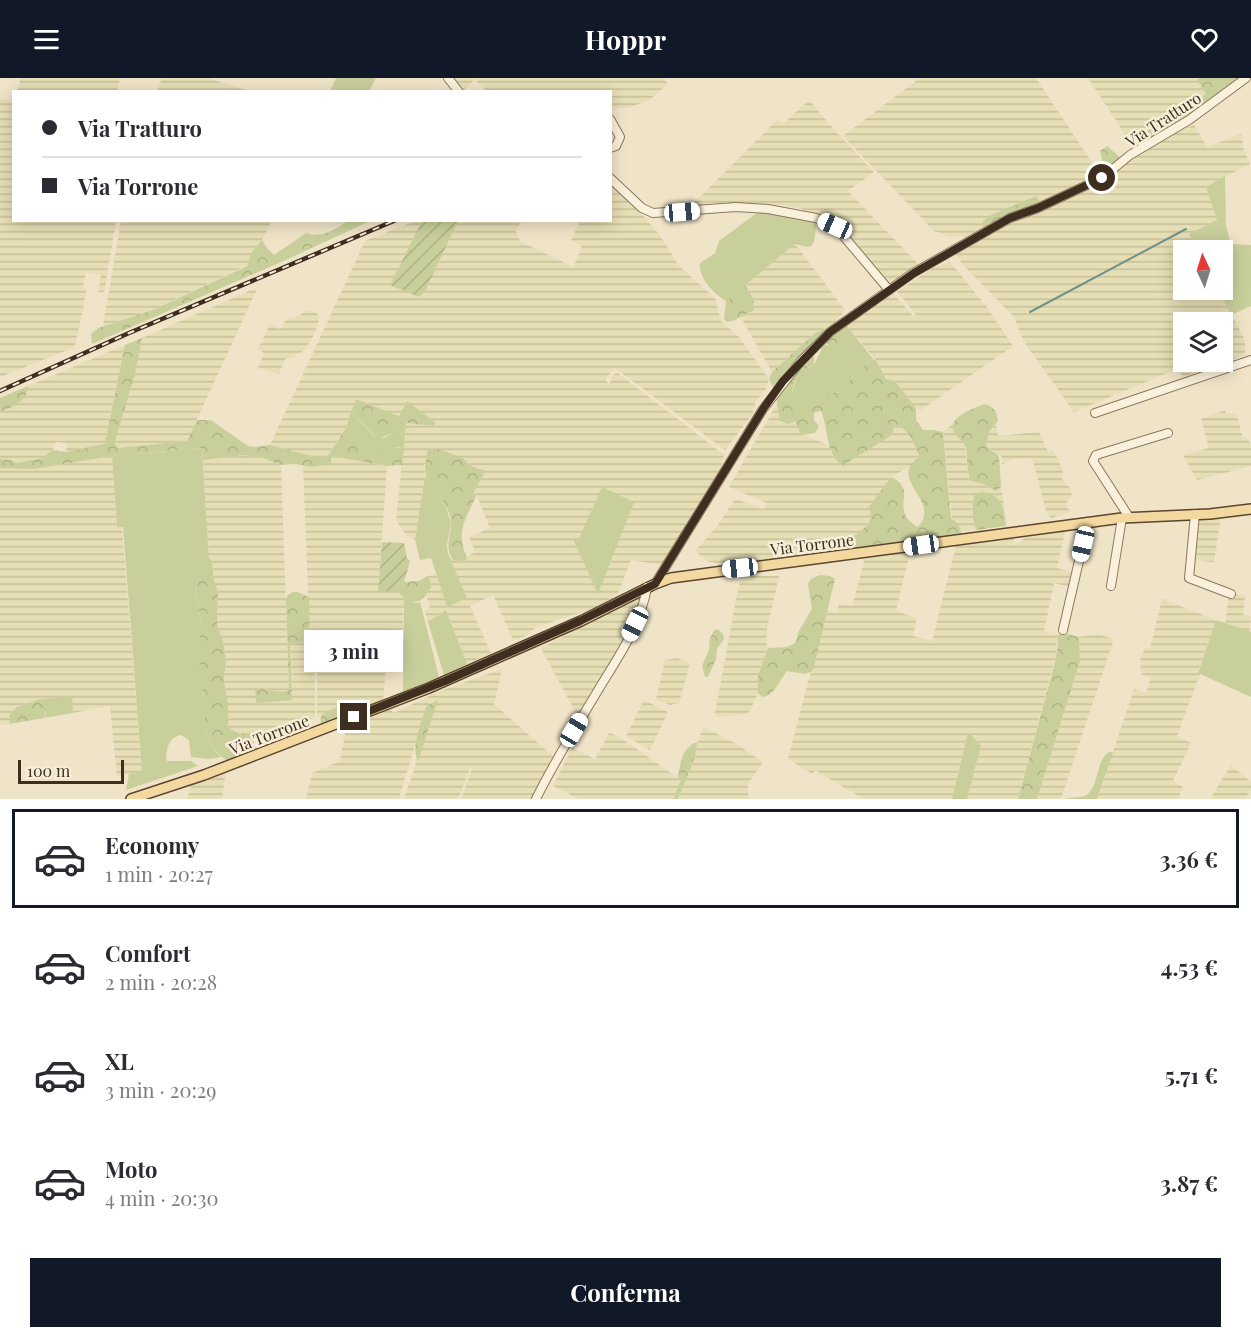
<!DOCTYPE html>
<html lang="it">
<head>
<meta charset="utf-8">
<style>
	:root { --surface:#fff; --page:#f7f7f7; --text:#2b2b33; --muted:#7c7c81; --line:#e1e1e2; --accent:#111827 }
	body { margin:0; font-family:"Playfair Display",serif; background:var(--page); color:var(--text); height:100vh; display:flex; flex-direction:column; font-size:22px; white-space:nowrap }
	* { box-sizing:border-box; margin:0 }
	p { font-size:20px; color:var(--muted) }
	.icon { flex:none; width:33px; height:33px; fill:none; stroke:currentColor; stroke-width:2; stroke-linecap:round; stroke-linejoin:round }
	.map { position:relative; height:721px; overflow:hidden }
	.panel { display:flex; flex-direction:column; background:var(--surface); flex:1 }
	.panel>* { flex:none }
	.hud { position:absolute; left:12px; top:12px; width:600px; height:132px; border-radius:0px; box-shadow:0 3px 15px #0003; display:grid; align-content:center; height:132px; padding:0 30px; background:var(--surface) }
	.needle { width:39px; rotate:356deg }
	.controls { position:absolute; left:1173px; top:162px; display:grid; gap:12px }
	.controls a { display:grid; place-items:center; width:60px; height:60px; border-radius:0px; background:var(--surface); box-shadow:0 3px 15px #0003; font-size:30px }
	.scale { position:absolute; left:18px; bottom:15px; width:106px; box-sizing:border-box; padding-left:6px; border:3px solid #3d2e20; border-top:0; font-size:16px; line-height:21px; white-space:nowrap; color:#3d2e20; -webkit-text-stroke:4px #f7eed8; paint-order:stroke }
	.end { position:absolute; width:27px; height:27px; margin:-14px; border:8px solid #3d2e20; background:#fff; box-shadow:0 0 0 3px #fff }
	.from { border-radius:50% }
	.bubble { position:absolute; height:42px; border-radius:0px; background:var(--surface); box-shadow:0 3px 15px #0003; font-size:20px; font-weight:700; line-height:42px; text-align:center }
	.car { position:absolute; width:18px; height:36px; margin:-18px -9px; border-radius:8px; box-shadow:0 0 4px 2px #0007; background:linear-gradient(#fff 24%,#345 0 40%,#fff 0 76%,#345 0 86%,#fff 0) }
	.hud b { display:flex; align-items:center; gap:21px; height:57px; font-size:22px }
	.hud b+b { border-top:2px solid var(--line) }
	.hud i { width:15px; height:15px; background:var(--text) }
	ul { padding:10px 0 0; list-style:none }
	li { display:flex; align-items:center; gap:18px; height:99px; margin:0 12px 9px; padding:0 18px; border:3px solid transparent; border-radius:0px }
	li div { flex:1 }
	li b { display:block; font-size:22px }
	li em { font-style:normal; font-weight:700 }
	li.on { border-color:var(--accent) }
	li>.icon { width:54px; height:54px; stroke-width:1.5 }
	.primary-button { display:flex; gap:12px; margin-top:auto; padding:12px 30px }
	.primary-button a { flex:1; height:69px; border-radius:0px; background:var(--accent); color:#fff; font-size:24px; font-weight:700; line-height:69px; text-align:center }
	header { display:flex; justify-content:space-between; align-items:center; height:78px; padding:0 30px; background:var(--accent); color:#fff; font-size:27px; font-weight:700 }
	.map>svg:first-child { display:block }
	.farmland { fill:url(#farmland-rules); fill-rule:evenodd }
	.grass { fill:#c9cf9b }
	.forest { fill:url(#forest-crowns) }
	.garden { fill:url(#garden-furrows) }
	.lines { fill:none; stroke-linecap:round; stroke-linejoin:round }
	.stream { stroke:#6f938a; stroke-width:2 }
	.minor-casing { stroke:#8d765c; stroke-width:10 }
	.major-casing { stroke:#5b4430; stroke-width:12 }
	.minor { stroke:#faf1dc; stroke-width:8 }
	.major { stroke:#f3d9a0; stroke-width:9 }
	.rail-casing { stroke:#3d2e20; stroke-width:4.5 }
	.rail { stroke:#f7eed8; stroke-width:2; stroke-dasharray:7; stroke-linecap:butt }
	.route { stroke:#3d2e20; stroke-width:8 }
	.labels { text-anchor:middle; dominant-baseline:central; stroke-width:5; stroke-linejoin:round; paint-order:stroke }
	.street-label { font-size:16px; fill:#3d2e20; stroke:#f7eed8 }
</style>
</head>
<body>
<header><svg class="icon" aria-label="menu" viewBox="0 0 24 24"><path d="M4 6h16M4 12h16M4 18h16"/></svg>Hoppr<svg class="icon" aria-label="heart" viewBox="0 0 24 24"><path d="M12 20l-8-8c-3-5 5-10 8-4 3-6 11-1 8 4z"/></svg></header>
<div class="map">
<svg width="1251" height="721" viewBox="0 0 1251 721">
	<defs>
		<pattern id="farmland-rules" width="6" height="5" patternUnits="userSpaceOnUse" patternTransform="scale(1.5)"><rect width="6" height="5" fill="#e6deb5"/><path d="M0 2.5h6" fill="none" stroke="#c6bf9b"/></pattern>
		<pattern id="forest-crowns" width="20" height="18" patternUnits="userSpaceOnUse" patternTransform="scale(1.5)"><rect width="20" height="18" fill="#c9cf9b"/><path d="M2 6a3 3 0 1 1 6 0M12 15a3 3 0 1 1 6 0" fill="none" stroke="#aeb285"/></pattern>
		<pattern id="garden-furrows" width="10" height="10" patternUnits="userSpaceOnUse" patternTransform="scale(1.5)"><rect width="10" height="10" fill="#c9cf9b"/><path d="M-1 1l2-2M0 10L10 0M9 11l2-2" fill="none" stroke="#aeb285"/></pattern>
	</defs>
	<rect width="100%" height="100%" fill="#f0e4c8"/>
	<path class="farmland" d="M 21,0 L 120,0 L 117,13 L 17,13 Z
		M 162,0 L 208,0 L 249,13 L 157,13 Z
		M 451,0 L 663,0 L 668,6 L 649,22 L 628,30 L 616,30 L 611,28 L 610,14 L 486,13 L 475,1 L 463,13 Z
		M 920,0 L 1036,0 L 1097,92 L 1087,100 L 1088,102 L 1040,124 L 1036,119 L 991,137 L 983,152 L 967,161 L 962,158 L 948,159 L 939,154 L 935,154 L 843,58 Z
		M 1088,0 L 1196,0 L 1206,16 L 1176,32 L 1144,54 L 1132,67 Z
		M 13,18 L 14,142 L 116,143 L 104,214 L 98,214 L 101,197 L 86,194 L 83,210 L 87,211 L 75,269 L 0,299 L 0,20 L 9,22 Z
		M 809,22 L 830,47 L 874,94 L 848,113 L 921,189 L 890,209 L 825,140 L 799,130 L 780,127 L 731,126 L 691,128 L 778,41 L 783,46 Z
		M 1194,47 L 1207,69 L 1241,56 L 1244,72 L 1250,86 L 1206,109 L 1217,142 L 1190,156 L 1198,172 L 1184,172 L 1184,212 L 1218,212 L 1245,262 L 1245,277 L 1183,299 L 1177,291 L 1074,334 L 1024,264 L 1014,239 L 963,187 L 956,176 L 1000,148 L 1084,110 L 1171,56 ZM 1184,244 L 1222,244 L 1222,284 L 1184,284 Z
		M 611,101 L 659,156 L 679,188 L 716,221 L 718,233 L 722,244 L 739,259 L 769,301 L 765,313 L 756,323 L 752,337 L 725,372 L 615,290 L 605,302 L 609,306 L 614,296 L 618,295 L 724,377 L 718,399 L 663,487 L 631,482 L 617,518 L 590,533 L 568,538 L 535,550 L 526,558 L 513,562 L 493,517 L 470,528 L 491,575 L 467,586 L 446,532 L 428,544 L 425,533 L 430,530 L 426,517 L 431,510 L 430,501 L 427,498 L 436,496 L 447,529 L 467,520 L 448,476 L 453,482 L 465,484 L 467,479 L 475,474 L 469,459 L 490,450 L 477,418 L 473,417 L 484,393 L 471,388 L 463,380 L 424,386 L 425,398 L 415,462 L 406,457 L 396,442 L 406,345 L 434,348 L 407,323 L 399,338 L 356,321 L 346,350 L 327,379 L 308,377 L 270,367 L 365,163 L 415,143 L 521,143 L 516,153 L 520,163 L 573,189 L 582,169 L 571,162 L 580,143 L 610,142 Z
		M 121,143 L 272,143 L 262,162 L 251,175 L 247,187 L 153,232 L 103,248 Z
		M 795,166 L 845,232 L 833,248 L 815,255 L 772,294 L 740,238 L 750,235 L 749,213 L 745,207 Z
		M 950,184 L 986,228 L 1013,268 L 921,332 L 916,330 L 895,303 L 886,301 L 876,282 L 846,247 L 892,214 L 914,239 L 916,237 L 897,214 L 934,189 Z
		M 258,209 L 187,363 L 118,370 L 115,366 L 116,360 L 135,296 L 142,260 Z
		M 309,232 L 317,235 L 319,240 L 318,247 L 311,263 L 301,275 L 296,276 L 294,280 L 286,280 L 279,296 L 258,290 L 264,275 L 258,271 L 270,246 L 280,251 L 288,239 L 294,240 Z
		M 125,267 L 105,362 L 108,365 L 66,374 L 67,365 L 56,364 L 52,374 L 42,380 L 16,385 L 0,381 L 0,334 L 12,329 L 28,315 L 28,308 Z
		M 778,324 L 779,330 L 792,343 L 795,343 L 801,356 L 805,357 L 830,368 L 832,377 L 842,387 L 892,357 L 895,347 L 900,348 L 913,362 L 919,377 L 910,388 L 891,399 L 870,429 L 873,437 L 871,442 L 862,454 L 854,457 L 848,467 L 848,472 L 817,476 L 814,474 L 783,478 L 780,481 L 736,485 L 737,483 L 716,485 L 707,483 L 695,473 L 718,447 L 735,421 L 763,431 L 767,425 L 729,409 Z
		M 1225,332 L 1226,336 L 1236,335 L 1243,360 L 1246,359 L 1251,366 L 1251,388 L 1197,402 L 1183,377 L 1209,370 L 1201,341 Z
		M 953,345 L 953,352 L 965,367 L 968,398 L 995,413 L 1001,409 L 1005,432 L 997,419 L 973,420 L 972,433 L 976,452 L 961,453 L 952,440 L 943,354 Z
		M 996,346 L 998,358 L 1039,354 L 1048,374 L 1053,372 L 1063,392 L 1062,401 L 1070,410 L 1072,416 L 1066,426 L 1070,434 L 1051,440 L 1047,436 L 1032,380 L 1012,381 L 1002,387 L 1002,379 L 986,368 L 989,354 Z
		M 245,377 L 263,380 L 281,387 L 289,612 L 277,614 L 265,611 L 264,625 L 269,623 L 292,621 L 290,565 L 310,563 L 303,387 L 312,389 L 330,378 L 387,388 L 378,512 L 397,513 L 404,519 L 402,570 L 387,577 L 383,623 L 367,628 L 362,624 L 355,625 L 334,630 L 321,639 L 317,638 L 317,584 L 326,584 L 326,587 L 333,587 L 333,577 L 315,576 L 315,639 L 304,644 L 292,653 L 267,661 L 238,655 L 228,649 L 228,626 L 224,602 L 226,582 L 223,563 L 217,547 L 218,515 L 213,498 L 212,483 L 209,480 L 203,382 Z
		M 112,378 L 117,449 L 122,449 L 142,695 L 117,698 L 110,628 L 73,635 L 71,618 L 10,638 L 10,646 L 0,647 L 0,390 L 34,391 Z
		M 1221,438 L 1214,484 L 1193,482 L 1196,439 Z
		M 1066,449 L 1057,490 L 1073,495 L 1070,509 L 1054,505 L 1044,554 L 1057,557 L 1056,577 L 1018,721 L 967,721 L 981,668 L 968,654 L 952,721 L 863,721 L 815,692 L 813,696 L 788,681 L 827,532 L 837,535 L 839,525 L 852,528 L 866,477 L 911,470 L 896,533 L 917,540 L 913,558 L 932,563 L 957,464 L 990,460 L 1014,461 L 1013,468 L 1037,452 Z
		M 746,498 L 779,498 L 767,551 L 766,564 L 768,570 L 758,597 L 758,615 L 750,633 L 746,636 L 718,639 L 715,636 L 718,619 L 740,501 Z
		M 1233,515 L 1245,518 L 1243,537 L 1251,538 L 1250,554 L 1225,545 L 1229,518 Z
		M 641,517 L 640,526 L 630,549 L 599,607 L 578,639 L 541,570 L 578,551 L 579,547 Z
		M 1162,521 L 1216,542 L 1198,593 L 1200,596 L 1177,658 L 1191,665 L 1173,703 L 1183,709 L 1178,721 L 1097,721 L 1134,611 L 1146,615 L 1151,599 L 1143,597 L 1141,594 L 1140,581 L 1145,570 L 1150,571 Z
		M 1098,556 L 1114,561 L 1061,721 L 1037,721 L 1080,583 L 1079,559 Z
		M 677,580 L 690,585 L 679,625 L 670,627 L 656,622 L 665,582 Z
		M 502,591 L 494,626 L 555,680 L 533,721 L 461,721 L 472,690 L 471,688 L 458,721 L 404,721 L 437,623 L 432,623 L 427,627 L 399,721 L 306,721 L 312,695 L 340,683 L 347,646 L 388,629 L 394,635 L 440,613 Z
		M 644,622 L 668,634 L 650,672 L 626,658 Z
		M 704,649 L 735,665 L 763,684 L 748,706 L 748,715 L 750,721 L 678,721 L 695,679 L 697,665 Z
		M 609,655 L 618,658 L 681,702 L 673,721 L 579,721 L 553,708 L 572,670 L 595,681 Z
		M 1231,687 L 1251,704 L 1251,712 L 1245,721 L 1210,721 Z
		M 226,693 L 222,721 L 187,721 L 192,704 Z"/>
	<path class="grass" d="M 336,0 L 376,0 L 369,13 L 330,13 Z
		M 1225,98 L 1226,148 L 1231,166 L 1251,167 L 1251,228 L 1231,237 L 1218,212 L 1222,212 L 1222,172 L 1198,172 L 1189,156 L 1217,142 L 1206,109 Z
		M 761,132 L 817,142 L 814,164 L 811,168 L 807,169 L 795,166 L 726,223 C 714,216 698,200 700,185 L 715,175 L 719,163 Z
		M 846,247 L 874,282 L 871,281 C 852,299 818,342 792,314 L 797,300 L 802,293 L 814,287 L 824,266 L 830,268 L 842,259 L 841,250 Z
		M 351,334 L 374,358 L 384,360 L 393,355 L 405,356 L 404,369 L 396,369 L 384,378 L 378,376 L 346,350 Z
		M 202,370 L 209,480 L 202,486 L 196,512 L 201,545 L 202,610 L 205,624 L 205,645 L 212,670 L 221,679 L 210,681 L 191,679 L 189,662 L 181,657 C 168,660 168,668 166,680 L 167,683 L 191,683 L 198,688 L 126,712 L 129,696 L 142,694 L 123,449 L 117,449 L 112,378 Z
		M 425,398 L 446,429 L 451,445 L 447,467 L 448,476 L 467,520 L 447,529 L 431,480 L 420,482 L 415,462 Z
		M 602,409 L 634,424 L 598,516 L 573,461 L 578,463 Z
		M 404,519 L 416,525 L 420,524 L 439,599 L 403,614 Z
		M 446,532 L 467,586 L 444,597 L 428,544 Z
		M 1216,542 L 1251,554 L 1251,619 L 1198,595 Z
		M 72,618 L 73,635 L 44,640 L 46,634 L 41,621 Z
		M 968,654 L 981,668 L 967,721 L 952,721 Z
		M 1109,674 L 1113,674 L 1097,721 L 1065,721 C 1071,719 1077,720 1084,718 C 1099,714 1095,682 1109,674 Z"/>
	<path class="forest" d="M 1200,0 L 1238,0 L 1241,3 L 1135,71 L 1132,67 C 1156,41 1178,34 1206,16 L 1197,2 Z
		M 1107,68 L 1122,81 L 1092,103 L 1088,102 L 1087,100 C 1091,94 1099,93 1103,86 L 1100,73 Z
		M 1036,118 L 1040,124 L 983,152 L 983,143 L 991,137 Z
		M 348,143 L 370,143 L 277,186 L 92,266 L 91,256 L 98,250 L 153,232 L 247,188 L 251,175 L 262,162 L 267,170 L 274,177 L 306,155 C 322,161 335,151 348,143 Z
		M 745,207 L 753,220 L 754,232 L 733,243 L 726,244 L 724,241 L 726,223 Z
		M 833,248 L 842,251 C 845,260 838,265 830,268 L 820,261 L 806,274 L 814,279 L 814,287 C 802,291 794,301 792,314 C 818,342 852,299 871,281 L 876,282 L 886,301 L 895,303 L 916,330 L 916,342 L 923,352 L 933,352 L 943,354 L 951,440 L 958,446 L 962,456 L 848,472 L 849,461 C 861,452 876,447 869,429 L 891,399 C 920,412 887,432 918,449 C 939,425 900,408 910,388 C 912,384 917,381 919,377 C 914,365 908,350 895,347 L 892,357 L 842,388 C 825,374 829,352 821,333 L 814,335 L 814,342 L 819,348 L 815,355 L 801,357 L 795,343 L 788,346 L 780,343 L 776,317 L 769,301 L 772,294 L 815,255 Z
		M 142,260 L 135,296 L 116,360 L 115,366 L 118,370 L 187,363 L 197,342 L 211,342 L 248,368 L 255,369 L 270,367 L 308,377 L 327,379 L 346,350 L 384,378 L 392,370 L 404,369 L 402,387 L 387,388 L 331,378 L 331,386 L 312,389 L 295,386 L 281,387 L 263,380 L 245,377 L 203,382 L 202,370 L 112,378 L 34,391 L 0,390 L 0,381 L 11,382 L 16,385 L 42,380 L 53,372 L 66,374 L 107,365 L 105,363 L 125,267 Z
		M 28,308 C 28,323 13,329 0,334 L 0,320 Z
		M 356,321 L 399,338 L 407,323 L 436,345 L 434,348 L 406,345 L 405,356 L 393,355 L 378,361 L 351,334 Z
		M 984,326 C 994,328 997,334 998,343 L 989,354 L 986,368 L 999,378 L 1001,409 L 996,413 L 983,406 L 971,403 C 966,393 968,381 966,370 C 964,363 955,358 953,351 C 950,338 975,330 984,326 Z
		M 438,371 L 463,380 L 471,388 L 485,393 L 473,416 L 476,418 C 466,441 455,454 467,479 L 465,484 L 453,482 C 444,469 451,460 451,445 C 449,413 415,415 428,372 Z
		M 983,414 C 1003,417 1004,430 1006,448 L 976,452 C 972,439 971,427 975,415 Z
		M 209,480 L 212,483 L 213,498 L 218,515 L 217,547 L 223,563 L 226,582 L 224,602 L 228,626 L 228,649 L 238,655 L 254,657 L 253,674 L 227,683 L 212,670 L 205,645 L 205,624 L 202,610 L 199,580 L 201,545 L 196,512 L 202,486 Z
		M 820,497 L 830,498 L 835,501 L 813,592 C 805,599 797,594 787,593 C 779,602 775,618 762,619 L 758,615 L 758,597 L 768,570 L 787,569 L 795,565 L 799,553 L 812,531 L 808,506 L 811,501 Z
		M 427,498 L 430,501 L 431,509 C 421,528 412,528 397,513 L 398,506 L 404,504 L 419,503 Z
		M 293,514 L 298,514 L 309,519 L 310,564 L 290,565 L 292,622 L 258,625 L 256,624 L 255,611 C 268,610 278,616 289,612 L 286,521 L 288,517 Z
		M 715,551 L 719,552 L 723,556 L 724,561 L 717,571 L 716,581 L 708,599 L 705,599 L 702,588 L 709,572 L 710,560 Z
		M 1068,556 L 1079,559 L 1080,583 L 1037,721 L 1018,721 L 1054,588 L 1058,567 L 1057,557 Z
		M 41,621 L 46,630 L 44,640 L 10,646 L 9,638 L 17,629 Z
		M 438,622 L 418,683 C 410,670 422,642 427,627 Z
		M 362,624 L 367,628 L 366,632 L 322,648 C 321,646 320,642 321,639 C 326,630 353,625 362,624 Z
		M 694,665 L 697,665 L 695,679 L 678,721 L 673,721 L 681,702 L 678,700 C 680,686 681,673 694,665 Z"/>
	<path class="garden" d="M 422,143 L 458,143 L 425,213 L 419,219 L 390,207 Z
		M 382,464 L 404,465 L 407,480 L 410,483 L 404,504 L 398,506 L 397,513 L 378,513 Z"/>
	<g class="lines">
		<path class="stream" d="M 1030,234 L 1186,151"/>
		<g class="minor-casing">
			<path id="minor" d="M 448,0 L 459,14
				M 610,41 L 620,59 L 616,68 L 610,70
				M 610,100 L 642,130 L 653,135 L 736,129 L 768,131 L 816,140 L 835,148 L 889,212
				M 1095,335 L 1251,282
				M 1195,436 L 1189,500 L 1231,516
				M 1129,439 L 1093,383 L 1096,377 L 1168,355
				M 655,506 L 763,331 L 801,283 L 830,254 L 913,195 L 1010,140 L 1038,130 L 1102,100 L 1130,77 L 1189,42 L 1246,0
				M 1111,508 L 1122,440
				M 1063,552 L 1088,444
				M 536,721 C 555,682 578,646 600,609 C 619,578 641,546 647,509"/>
		</g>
		<g class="major-casing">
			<path id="major" d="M 131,721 L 204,697 L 429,610 L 581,543 L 655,506 L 671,500 L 1122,440 L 1210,436 L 1251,431"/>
		</g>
		<use href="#minor" class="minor"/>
		<use href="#major" class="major"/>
		<g class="rail-casing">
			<path id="rail" d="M 0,313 L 129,255 L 396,142"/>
		</g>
		<use href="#rail" class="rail"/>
	</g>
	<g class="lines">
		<path class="route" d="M 354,639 L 445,603 L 580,543 L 655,506 L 763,331 L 783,303 L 830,254 L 914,195 L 1010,140 L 1038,130 L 1102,100"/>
	</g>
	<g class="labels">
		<g class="street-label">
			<text transform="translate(1163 41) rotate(-33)">Via Tratturo</text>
			<text transform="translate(812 466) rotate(-7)">Via Torrone</text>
			<text transform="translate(269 656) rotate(-21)">Via Torrone</text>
		</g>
	</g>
</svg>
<div class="controls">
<a><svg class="needle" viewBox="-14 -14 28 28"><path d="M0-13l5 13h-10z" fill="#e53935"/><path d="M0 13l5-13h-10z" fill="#7c7c81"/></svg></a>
<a><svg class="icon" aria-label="layers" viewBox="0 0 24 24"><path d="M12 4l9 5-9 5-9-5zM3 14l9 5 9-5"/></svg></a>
</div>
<div class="scale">100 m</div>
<i class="end from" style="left:1102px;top:100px"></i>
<i class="end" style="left:354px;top:639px"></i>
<div class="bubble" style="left:304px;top:552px;width:99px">3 min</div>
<i class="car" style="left:682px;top:134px;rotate:85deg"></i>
<i class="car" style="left:835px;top:148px;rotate:294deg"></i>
<i class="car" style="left:1083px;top:466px;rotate:193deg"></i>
<i class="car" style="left:921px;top:467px;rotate:262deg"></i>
<i class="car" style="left:740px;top:490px;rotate:264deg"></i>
<i class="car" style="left:635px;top:546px;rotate:207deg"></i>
<i class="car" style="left:574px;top:652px;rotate:31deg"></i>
<div class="hud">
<b><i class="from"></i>Via Tratturo</b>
<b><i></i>Via Torrone</b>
</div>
</div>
<section class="panel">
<ul>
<li class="on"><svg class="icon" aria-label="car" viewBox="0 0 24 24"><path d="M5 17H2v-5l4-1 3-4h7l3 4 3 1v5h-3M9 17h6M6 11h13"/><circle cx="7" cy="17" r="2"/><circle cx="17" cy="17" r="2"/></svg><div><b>Economy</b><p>1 min · 20:27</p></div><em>3.36 €</em></li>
<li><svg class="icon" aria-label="car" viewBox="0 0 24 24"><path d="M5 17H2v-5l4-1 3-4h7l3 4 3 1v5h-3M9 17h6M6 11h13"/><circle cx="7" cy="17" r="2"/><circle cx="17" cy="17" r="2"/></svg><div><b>Comfort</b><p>2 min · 20:28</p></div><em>4.53 €</em></li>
<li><svg class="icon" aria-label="car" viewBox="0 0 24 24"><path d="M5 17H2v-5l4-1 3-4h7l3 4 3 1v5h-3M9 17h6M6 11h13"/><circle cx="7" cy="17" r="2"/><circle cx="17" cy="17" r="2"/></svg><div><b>XL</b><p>3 min · 20:29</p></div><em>5.71 €</em></li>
<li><svg class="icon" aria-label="car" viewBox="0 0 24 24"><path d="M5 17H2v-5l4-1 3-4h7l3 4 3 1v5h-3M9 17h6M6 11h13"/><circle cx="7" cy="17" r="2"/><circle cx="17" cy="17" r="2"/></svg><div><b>Moto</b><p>4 min · 20:30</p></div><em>3.87 €</em></li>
</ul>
<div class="primary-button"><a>Conferma</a></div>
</section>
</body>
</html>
